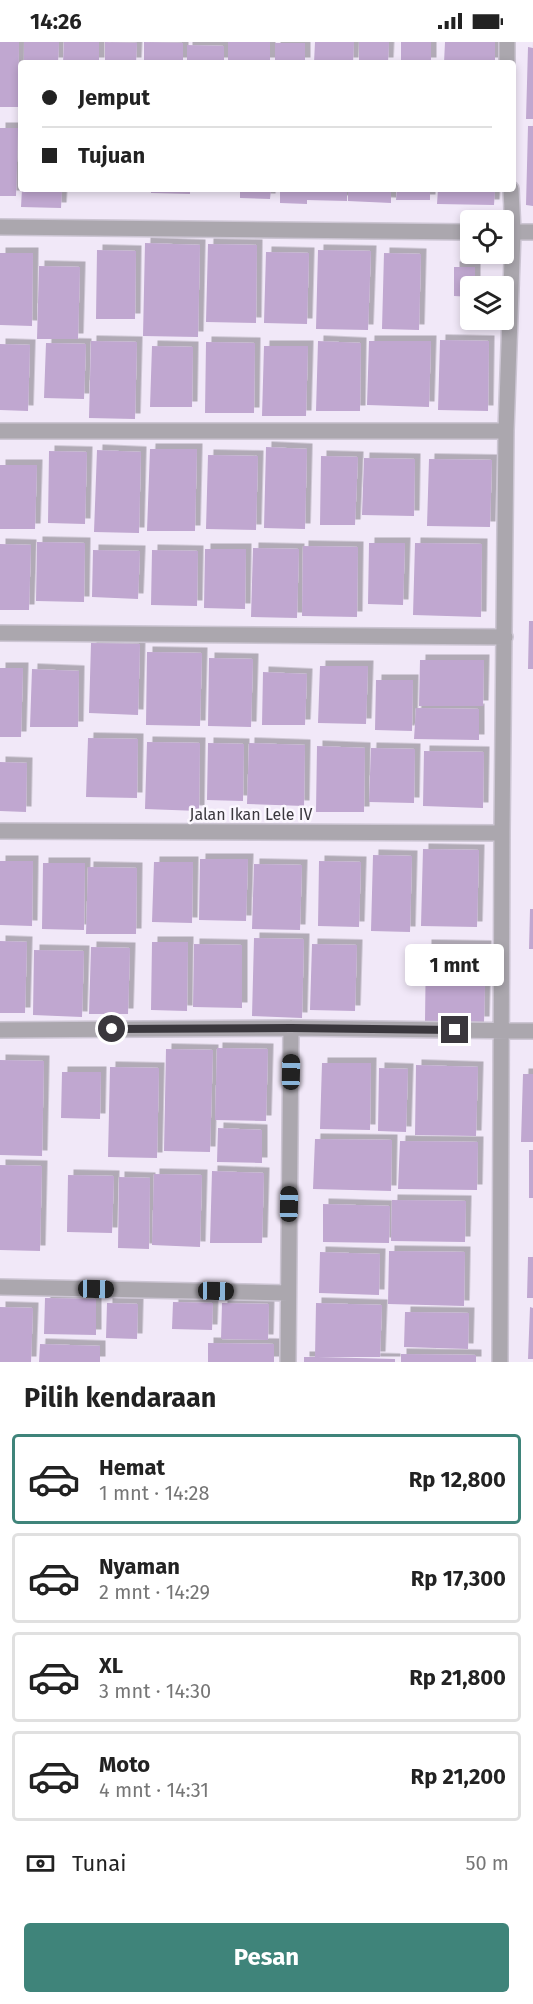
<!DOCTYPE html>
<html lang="id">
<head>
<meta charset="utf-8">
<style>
	:root { --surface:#fff; --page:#f2f2f2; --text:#222; --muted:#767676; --line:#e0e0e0; --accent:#3f847a }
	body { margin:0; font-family:"Fira Sans",sans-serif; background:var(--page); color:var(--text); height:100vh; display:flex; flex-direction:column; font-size:22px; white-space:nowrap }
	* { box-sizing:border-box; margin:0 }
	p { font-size:20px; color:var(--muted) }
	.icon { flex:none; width:33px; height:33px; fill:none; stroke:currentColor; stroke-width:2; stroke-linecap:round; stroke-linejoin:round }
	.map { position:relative; height:1320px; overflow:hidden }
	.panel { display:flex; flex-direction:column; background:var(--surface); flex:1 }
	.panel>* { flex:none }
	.top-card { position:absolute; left:18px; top:18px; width:498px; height:132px; border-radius:6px; box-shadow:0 3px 9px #0003; display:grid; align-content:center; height:132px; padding:0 24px; background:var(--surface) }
	.tools { position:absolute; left:460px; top:168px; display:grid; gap:12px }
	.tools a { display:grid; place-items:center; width:54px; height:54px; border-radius:6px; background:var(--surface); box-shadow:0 3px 9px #0003; font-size:30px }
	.end { position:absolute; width:27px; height:27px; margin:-14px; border:8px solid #3a373d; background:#fff; box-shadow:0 0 0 3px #fff }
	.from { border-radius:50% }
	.bubble { position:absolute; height:42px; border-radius:6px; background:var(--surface); box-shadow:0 3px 9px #0003; font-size:20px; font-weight:700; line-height:42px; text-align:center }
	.car { position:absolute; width:18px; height:36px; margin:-18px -9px; border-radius:8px; box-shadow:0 0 4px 2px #0007; background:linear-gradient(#222 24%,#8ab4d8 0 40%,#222 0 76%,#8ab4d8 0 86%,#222 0) }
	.top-card b { display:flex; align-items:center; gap:21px; height:57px; font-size:22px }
	.top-card b+b { border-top:2px solid var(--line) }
	.top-card i { width:15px; height:15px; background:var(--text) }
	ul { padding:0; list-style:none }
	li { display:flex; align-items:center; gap:18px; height:90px; margin:0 12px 9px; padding:0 12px; border:3px solid var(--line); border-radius:6px }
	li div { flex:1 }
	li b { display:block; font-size:22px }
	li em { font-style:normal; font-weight:700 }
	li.selected { border-color:var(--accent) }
	li>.icon { width:54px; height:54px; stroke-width:1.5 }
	h2 { padding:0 24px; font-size:27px; line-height:72px }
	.pay { display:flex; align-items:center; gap:15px; height:66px; padding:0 24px; font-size:22px }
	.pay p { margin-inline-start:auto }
	.primary-button { display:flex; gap:12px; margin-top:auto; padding:12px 24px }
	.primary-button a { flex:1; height:69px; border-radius:6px; background:var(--accent); color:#fff; font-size:24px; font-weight:700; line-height:69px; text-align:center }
	.status { display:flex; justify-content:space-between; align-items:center; height:42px; padding:0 30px; background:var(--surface); direction:ltr }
	.status svg { height:16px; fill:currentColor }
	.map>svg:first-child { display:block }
	.building { fill:#c0a7d0; filter:url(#shadow) }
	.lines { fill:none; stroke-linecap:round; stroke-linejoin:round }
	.minor-casing { stroke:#ccc5d3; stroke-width:18 }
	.minor { stroke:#aba7ae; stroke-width:15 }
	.route { stroke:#3a373d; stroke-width:8 }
	.labels { text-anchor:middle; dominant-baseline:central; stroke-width:5; stroke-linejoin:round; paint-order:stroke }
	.street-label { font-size:16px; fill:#3a373d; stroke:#fbf7fe }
</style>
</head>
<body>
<div class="status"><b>14:26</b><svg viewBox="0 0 49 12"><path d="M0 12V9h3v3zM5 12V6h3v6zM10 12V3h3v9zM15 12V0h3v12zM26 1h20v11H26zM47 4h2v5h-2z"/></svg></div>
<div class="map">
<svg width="533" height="1320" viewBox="0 0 533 1320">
	<defs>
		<filter id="shadow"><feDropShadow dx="5.5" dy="-5.5" stdDeviation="0" flood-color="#0004"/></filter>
	</defs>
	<rect width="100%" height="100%" fill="#f1e8f8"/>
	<path class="building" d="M 0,0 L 19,0 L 18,65 L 0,65 Z
		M 24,0 L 59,0 L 58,21 L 24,21 Z
		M 64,0 L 99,0 L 99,21 L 63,21 Z
		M 105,0 L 137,1 L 136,21 L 105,21 Z
		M 144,0 L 183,1 L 183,21 L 144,21 Z
		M 228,0 L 270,0 L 270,21 L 228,21 Z
		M 315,0 L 354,0 L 353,21 L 314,21 Z
		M 359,0 L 389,0 L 388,21 L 359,21 Z
		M 401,0 L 431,0 L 431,21 L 401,21 Z
		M 445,0 L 495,0 L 495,21 L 444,21 Z
		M 275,1 L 305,1 L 305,21 L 275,21 Z
		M 187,3 L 224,4 L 224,21 L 187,21 Z
		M 528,5 L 533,6 L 533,77 L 526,77 Z
		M 528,84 L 533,84 L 533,164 L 526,163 Z
		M 0,86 L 18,86 L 16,154 L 0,154 Z
		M 22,147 L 62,147 L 61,166 L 21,165 Z
		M 151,147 L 190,147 L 190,152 L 151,151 Z
		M 240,147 L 271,147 L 270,157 L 240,156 Z
		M 280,147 L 347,147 L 347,159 L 307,158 L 307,162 L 280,161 Z
		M 348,147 L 391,147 L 391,161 L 348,159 Z
		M 397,147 L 430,147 L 430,158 L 396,158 Z
		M 438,147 L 495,147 L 494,163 L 437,162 Z
		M 145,201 L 200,203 L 198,295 L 143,294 Z
		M 208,202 L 257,203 L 256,281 L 206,280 Z
		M 97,208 L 136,209 L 135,277 L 96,277 Z
		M 318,208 L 371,209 L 368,288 L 316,287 Z
		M 266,210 L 309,211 L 307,282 L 264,281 Z
		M 0,211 L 33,211 L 32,284 L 0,283 Z
		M 384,211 L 421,212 L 419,288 L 382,287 Z
		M 39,224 L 80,225 L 78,297 L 37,297 Z
		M 454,225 L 475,225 L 475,244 L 471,244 L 471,255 L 454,254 Z
		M 440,298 L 489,299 L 488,369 L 438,368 Z
		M 91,299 L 137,300 L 135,377 L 89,376 Z
		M 318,299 L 361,301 L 360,369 L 316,369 Z
		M 369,299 L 431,299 L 429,365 L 367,363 Z
		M 206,300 L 255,301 L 254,371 L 205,371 Z
		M 46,301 L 86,302 L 84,357 L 44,356 Z
		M 0,302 L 30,303 L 28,369 L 0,368 Z
		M 152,304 L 193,305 L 192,365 L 150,365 Z
		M 264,304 L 308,304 L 306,374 L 262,374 Z
		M 266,405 L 307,407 L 305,487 L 264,486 Z
		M 150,407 L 197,407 L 195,489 L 147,489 Z
		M 97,408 L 141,410 L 139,491 L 94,490 Z
		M 49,409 L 87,410 L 85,482 L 48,481 Z
		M 208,413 L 258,414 L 256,488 L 206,487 Z
		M 321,414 L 358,415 L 355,483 L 320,483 Z
		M 364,416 L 415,417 L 414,474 L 362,473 Z
		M 429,417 L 492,418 L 490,485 L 427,484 Z
		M 0,423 L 37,423 L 35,487 L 0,487 Z
		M 37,500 L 85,501 L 84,560 L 36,559 Z
		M 369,501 L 405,501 L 403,563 L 368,562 Z
		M 415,501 L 482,502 L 481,575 L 413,573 Z
		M 0,502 L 31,503 L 29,568 L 0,568 Z
		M 303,504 L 358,505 L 357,575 L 302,574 Z
		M 253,506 L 299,507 L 297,576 L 251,575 Z
		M 205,507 L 246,507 L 245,567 L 204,566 Z
		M 93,508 L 140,509 L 138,557 L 92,555 Z
		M 152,508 L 198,509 L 197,564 L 151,563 Z
		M 529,579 L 533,579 L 533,627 L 528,627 Z
		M 91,601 L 140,602 L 138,673 L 89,671 Z
		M 147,610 L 202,611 L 200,684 L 146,683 Z
		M 209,616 L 253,617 L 251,685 L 208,684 Z
		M 420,618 L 484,618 L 483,664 L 419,664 Z
		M 320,624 L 368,624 L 366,682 L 318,681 Z
		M 0,626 L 23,626 L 21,695 L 0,695 Z
		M 32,627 L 79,629 L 78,685 L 30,685 Z
		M 263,630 L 307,632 L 305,683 L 262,683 Z
		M 376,638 L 413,638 L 412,689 L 375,688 Z
		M 416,666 L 479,667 L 479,698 L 414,697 Z
		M 88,696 L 138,697 L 137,756 L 86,755 Z
		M 147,700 L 200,701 L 199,769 L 145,767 Z
		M 208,701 L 244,702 L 243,759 L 207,758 Z
		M 249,701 L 305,703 L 304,764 L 247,762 Z
		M 317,704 L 365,706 L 364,770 L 316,770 Z
		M 371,706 L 415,707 L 414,761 L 369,760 Z
		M 424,709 L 484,710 L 483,766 L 423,764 Z
		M 0,720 L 27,721 L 26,770 L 0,769 Z
		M 423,807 L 479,808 L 477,885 L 421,884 Z
		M 373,813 L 412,814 L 410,890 L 371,889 Z
		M 200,817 L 248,817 L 246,879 L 199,878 Z
		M 0,819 L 33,819 L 32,884 L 0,883 Z
		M 319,819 L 361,820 L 359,885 L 318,884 Z
		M 154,820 L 193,820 L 192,881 L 152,880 Z
		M 43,821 L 85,821 L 84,888 L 42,887 Z
		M 254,822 L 302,823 L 300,888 L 252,887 Z
		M 88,825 L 137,826 L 136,892 L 86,892 Z
		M 530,867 L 533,867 L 533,907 L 529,907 Z
		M 254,896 L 304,897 L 302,976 L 252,974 Z
		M 0,899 L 27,900 L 25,971 L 0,971 Z
		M 152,900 L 188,900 L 187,969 L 151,968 Z
		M 194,902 L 242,903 L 242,966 L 193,965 Z
		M 312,902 L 357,903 L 355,969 L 310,968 Z
		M 426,903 L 486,904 L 484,980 L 425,979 Z
		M 91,905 L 130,906 L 128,972 L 89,972 Z
		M 34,908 L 84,909 L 82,975 L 33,973 Z
		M 217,1006 L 268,1007 L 266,1079 L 215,1078 Z
		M 166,1007 L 213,1008 L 210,1110 L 164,1109 Z
		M 0,1018 L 44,1019 L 42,1114 L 0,1113 Z
		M 322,1021 L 371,1021 L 370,1088 L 320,1087 Z
		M 416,1023 L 478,1025 L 476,1094 L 415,1093 Z
		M 110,1025 L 159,1026 L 157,1116 L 108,1115 Z
		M 379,1026 L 408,1027 L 406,1090 L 378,1089 Z
		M 62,1030 L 101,1030 L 100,1077 L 61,1076 Z
		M 523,1032 L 533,1032 L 533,1100 L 521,1100 Z
		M 218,1086 L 262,1088 L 262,1121 L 217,1120 Z
		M 315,1097 L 392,1098 L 391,1149 L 313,1147 Z
		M 400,1099 L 478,1100 L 477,1148 L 398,1147 Z
		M 529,1108 L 533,1108 L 533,1156 L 529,1156 Z
		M 0,1123 L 42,1124 L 40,1209 L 0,1208 Z
		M 212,1129 L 264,1131 L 262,1201 L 210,1201 Z
		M 154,1132 L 202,1133 L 200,1205 L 152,1203 Z
		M 68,1133 L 114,1134 L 112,1191 L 67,1190 Z
		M 119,1135 L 150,1136 L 149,1207 L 118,1206 Z
		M 392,1158 L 466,1159 L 465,1200 L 391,1199 Z
		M 323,1162 L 390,1164 L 389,1201 L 323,1200 Z
		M 389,1209 L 465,1210 L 464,1264 L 388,1262 Z
		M 320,1210 L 380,1212 L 379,1253 L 319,1251 Z
		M 528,1215 L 533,1215 L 533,1256 L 527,1256 Z
		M 45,1256 L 96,1257 L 96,1293 L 44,1292 Z
		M 173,1260 L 213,1261 L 212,1288 L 172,1287 Z
		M 107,1261 L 138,1262 L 137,1297 L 106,1296 Z
		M 222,1261 L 269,1262 L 268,1298 L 221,1297 Z
		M 316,1261 L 382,1263 L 380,1315 L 318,1315 L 395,1317 L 395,1320 L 304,1320 L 304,1315 L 315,1315 Z
		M 0,1265 L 33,1266 L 31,1320 L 0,1320 Z
		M 530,1265 L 533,1266 L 533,1317 L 528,1317 Z
		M 405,1270 L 469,1271 L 468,1307 L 404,1305 Z
		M 208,1301 L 274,1302 L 274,1320 L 208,1320 Z
		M 40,1302 L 100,1304 L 100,1320 L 39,1320 Z
		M 401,1312 L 476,1313 L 476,1320 L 401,1320 Z"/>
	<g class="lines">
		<g class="minor-casing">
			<path id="minor" d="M 507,0 L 507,21
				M 0,185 L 471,190
				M 504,190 L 533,190
				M 0,389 L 506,389
				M 0,591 L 505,595
				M 0,789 L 502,791
				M 0,988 L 291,986 L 533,989
				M 0,1245 L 288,1251
				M 288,1320 L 291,986
				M 500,1320 L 502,791 L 506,389 L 513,190 L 511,147"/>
		</g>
		<use href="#minor" class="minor"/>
	</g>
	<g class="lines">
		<path class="route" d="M 112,987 L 291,986 L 455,988"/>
	</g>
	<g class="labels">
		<g class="street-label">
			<text x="251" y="772">Jalan Ikan Lele IV</text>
		</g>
	</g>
</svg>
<div class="tools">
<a><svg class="icon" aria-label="locate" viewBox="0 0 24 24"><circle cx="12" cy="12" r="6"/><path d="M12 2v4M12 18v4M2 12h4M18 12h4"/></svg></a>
<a><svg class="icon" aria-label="layers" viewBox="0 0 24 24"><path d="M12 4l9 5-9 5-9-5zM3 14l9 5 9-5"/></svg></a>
</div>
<i class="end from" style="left:112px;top:987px"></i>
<i class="end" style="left:455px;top:988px"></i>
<div class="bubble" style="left:405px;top:902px;width:99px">1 mnt</div>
<i class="car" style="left:291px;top:1030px;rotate:1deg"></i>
<i class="car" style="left:289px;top:1162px;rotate:1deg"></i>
<i class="car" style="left:96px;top:1247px;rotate:91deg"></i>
<i class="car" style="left:216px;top:1249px;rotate:91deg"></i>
<div class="top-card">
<b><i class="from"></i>Jemput</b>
<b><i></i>Tujuan</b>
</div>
</div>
<section class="panel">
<h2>Pilih kendaraan</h2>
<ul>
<li class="selected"><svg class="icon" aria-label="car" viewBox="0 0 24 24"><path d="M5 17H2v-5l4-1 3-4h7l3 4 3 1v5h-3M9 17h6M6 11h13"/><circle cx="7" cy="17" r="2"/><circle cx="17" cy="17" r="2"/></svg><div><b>Hemat</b><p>1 mnt · 14:28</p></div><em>Rp 12,800</em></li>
<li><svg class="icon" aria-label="car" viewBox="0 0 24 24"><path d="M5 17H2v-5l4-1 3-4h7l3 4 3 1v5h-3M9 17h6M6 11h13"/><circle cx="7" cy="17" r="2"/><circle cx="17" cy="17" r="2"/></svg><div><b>Nyaman</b><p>2 mnt · 14:29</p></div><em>Rp 17,300</em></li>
<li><svg class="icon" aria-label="car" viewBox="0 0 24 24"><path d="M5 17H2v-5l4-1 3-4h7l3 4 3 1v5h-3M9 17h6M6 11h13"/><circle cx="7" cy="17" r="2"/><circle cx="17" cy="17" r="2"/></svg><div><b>XL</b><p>3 mnt · 14:30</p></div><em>Rp 21,800</em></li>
<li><svg class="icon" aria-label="car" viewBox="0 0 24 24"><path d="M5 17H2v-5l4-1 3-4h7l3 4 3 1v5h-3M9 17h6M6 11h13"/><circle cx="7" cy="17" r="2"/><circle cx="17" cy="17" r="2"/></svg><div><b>Moto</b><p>4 mnt · 14:31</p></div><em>Rp 21,200</em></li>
</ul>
<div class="pay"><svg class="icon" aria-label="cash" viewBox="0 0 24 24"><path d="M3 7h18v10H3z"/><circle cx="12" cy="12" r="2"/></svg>Tunai<p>50 m</p></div>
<div class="primary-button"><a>Pesan</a></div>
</section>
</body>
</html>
